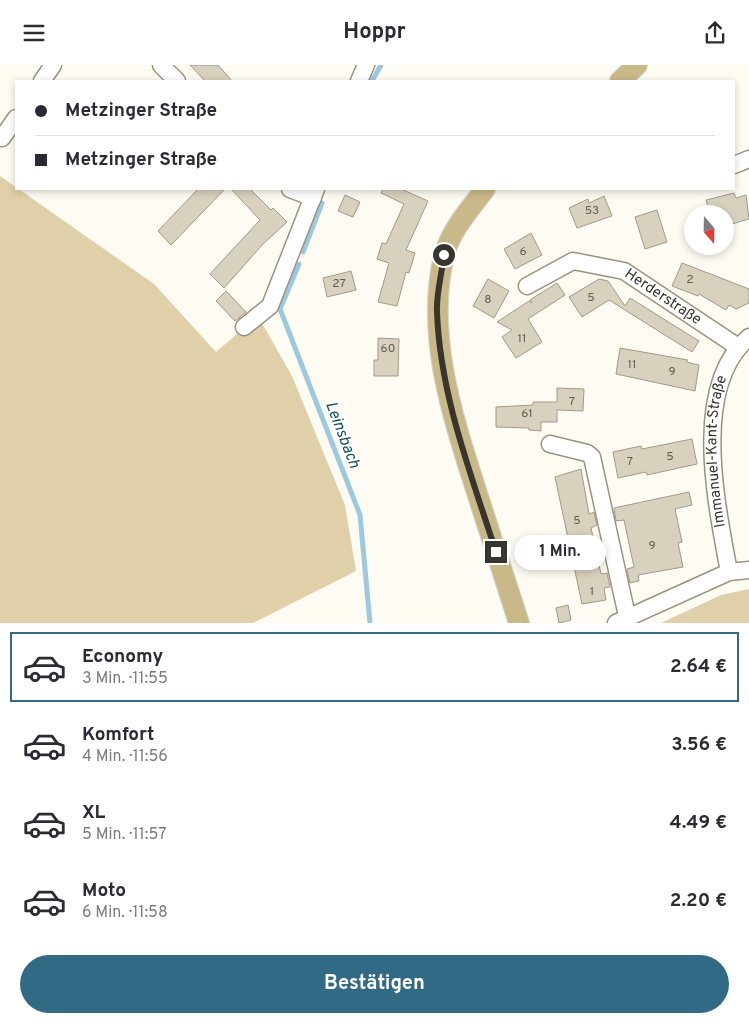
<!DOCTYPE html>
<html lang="de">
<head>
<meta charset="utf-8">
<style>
	:root { --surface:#fff; --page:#f2f2f3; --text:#2b2b33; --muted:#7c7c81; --line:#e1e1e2; --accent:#316a84 }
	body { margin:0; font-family:Overpass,sans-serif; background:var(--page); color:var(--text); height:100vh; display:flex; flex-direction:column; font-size:19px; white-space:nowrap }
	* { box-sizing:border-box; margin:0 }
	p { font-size:16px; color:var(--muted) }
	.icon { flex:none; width:28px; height:28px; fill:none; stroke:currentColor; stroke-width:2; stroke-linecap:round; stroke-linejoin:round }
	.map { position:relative; height:558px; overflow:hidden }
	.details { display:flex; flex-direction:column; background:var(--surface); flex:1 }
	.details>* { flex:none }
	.guide { position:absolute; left:15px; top:15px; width:720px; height:110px; border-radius:0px; box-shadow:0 2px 8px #0003; display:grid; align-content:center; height:110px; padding:0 20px; background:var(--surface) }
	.needle { width:32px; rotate:160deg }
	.tools { position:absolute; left:684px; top:140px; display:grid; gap:10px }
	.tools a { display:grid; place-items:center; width:50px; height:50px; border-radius:50%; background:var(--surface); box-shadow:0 2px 8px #0003; font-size:25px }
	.end { position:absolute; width:22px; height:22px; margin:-11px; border:6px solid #38352d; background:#fff; box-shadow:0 0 0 2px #fff }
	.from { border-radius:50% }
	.bubble { position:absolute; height:35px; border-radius:18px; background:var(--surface); box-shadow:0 2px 8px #0003; font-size:16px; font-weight:700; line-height:35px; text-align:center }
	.guide b { display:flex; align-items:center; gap:18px; height:48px; font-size:19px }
	.guide b+b { border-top:1px solid var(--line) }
	.guide i { width:12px; height:12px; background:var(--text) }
	ul { padding:9px 0 0; list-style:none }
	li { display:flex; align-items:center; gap:15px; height:70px; margin:0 10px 8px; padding:0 10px; border:2px solid transparent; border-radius:0px }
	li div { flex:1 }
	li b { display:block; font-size:19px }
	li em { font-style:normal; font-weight:700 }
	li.on { border-color:var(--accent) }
	li>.icon { width:45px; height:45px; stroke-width:1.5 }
	.cta { display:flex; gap:10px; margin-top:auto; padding:10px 20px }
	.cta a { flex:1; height:58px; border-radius:30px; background:var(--accent); color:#fff; font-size:20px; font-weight:700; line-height:58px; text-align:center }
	header { display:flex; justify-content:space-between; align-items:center; height:65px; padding:0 20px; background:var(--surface); font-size:22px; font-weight:700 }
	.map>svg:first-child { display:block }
	.green { fill:#dfd0a9 }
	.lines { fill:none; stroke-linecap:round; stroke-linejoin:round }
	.stream { stroke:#9cc9e0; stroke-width:5 }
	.building { fill:#d8d1bd; stroke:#a29a87 }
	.minor-casing { stroke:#9a9380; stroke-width:19 }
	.major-casing { stroke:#d7d7d5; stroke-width:22 }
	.minor { stroke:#fff; stroke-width:16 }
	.major { stroke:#cab988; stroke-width:20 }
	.route { stroke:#38352d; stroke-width:6 }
	.labels { text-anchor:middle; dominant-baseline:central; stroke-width:4.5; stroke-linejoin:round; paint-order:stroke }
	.number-label { font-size:12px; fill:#605c51 }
	.street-label { font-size:15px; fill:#38352d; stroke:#fff }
	.water-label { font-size:16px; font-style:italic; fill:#154e66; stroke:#fff }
</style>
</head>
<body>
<header><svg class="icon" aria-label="menu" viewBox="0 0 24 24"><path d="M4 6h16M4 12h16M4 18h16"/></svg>Hoppr<svg class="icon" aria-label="share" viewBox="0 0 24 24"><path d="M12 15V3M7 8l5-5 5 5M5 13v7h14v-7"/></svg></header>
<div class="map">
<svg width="749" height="558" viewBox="0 0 749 558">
	<rect width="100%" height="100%" fill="#fefbf3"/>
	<path class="green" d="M 0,111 L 154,219 L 216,287 L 258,251 L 292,311 L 345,440 L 356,506 L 253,558 L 0,558 Z
		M 749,524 L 749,558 L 661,558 L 721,530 Z"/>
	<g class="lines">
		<path class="stream" d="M 372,16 L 381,0
			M 303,187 L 322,138
			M 299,199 L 280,244 L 360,450 L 370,558"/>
	</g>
	<path class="building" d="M 190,0 L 218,0 L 232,16 L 205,16 Z
		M 198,124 L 225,124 L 171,180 L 158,166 Z
		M 231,124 L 250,124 L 271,145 L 273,143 L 287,157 L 263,179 L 224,223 L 210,209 L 260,155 Z
		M 383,124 L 401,124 L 428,136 L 406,185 L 415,188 L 409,208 L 406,207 L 397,241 L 378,237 L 389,198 L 377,194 L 382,178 L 386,179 L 404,139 L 381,128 Z
		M 734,128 L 736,133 L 746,130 L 749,154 L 725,161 L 725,149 L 710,149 L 706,135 Z
		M 345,130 L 360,137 L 353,152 L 338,146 Z
		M 604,131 L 612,151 L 577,163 L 569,143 L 588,134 L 589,138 Z
		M 657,145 L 667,177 L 645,184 L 635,152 Z
		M 531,168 L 542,190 L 515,204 L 504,184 Z
		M 682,198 L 749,224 L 749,238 L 736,244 L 729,240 L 726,245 L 699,229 L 698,231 L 672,221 Z
		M 351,206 L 356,225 L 327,232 L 323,213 Z
		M 488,214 L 509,226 L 494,253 L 473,241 Z
		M 599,214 L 608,216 L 625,241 L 630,233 L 699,276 L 692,287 L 609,235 L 582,252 L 569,232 Z
		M 557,218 L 565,230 L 528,254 L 542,277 L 516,293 L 502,272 L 512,265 L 497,257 L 529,236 L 532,238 L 530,235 Z
		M 226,226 L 246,247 L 235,256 L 216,236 Z
		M 378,273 L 399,274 L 398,311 L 374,311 L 374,295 L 378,295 Z
		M 620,283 L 688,295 L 686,297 L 699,300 L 695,326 L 616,309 Z
		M 557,323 L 584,324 L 583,346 L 557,345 L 557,357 L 541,357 L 541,366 L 529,365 L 529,363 L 496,362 L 496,342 L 533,340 L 533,337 L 557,337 Z
		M 692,374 L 697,399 L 647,410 L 646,407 L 618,413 L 613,387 L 641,381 L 642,384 Z
		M 581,404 L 589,449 L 594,447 L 597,460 L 591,463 L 601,509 L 607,508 L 610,522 L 604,523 L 606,535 L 582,539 L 555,412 Z
		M 689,427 L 692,440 L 675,444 L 682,477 L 678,478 L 683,502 L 638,510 L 639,516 L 630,518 L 627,504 L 634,502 L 624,455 L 616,456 L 614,443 Z
		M 568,540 L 571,555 L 559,558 L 556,543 Z"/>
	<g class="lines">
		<g class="minor-casing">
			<g id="minor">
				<path d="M 161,0 L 177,16"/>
				<path d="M 42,16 L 53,0"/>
				<path d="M 359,16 L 366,0"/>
				<path d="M 2,73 L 16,53"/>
				<path d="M 734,100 L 749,94"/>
				<path d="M 290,124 L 313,133"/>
				<path id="s1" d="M 527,221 L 573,196 L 624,206 L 738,282"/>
				<path d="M 244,262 L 270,241 L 316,124"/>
				<path d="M 550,379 L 587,388 L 592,392 L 627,551"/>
				<path id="s2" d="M 729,507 C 717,441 690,322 749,272"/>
				<path d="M 616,558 L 729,507 L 749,505"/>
			</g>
		</g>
		<g class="major-casing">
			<path id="major" d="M 620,16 L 637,0
				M 485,124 C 470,144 450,166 444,191 C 425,270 453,353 477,428 C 491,471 505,515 519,558"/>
		</g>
		<use href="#minor" class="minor"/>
		<use href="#major" class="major"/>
	</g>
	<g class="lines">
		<path class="route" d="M 444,190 C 442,208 436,229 437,247 C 440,330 471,409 496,487"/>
	</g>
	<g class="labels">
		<g class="number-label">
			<text x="592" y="146">53</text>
			<text x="523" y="187">6</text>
			<text x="690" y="215">2</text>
			<text x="339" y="219">27</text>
			<text x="591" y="233">5</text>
			<text x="488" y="235">8</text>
			<text x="522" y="274">11</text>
			<text x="388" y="284">60</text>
			<text x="632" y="300">11</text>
			<text x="672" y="307">9</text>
			<text x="572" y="337">7</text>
			<text x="527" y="349">61</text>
			<text x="670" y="392">5</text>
			<text x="630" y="397">7</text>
			<text x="577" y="456">5</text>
			<text x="652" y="481">9</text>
			<text x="592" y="527">1</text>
		</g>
		<g class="street-label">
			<text stroke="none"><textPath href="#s1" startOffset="151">Herderstraße</textPath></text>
			<text stroke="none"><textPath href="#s2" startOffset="122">Immanuel-Kant-Straße</textPath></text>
		</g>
		<g class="water-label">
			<text transform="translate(342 370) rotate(69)">Leinsbach</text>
		</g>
	</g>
</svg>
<div class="tools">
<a><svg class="needle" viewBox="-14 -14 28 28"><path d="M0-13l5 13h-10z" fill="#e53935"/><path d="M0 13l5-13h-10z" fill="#7c7c81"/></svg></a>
</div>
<i class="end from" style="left:444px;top:190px"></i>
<i class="end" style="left:496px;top:487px"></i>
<div class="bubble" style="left:514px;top:470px;width:92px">1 Min.</div>
<div class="guide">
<b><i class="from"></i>Metzinger Straße</b>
<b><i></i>Metzinger Straße</b>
</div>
</div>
<section class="details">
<ul>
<li class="on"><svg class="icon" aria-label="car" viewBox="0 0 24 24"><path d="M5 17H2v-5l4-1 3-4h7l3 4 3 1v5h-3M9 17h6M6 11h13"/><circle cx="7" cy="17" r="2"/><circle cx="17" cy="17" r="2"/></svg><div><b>Economy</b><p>3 Min. · 11:55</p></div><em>2.64 €</em></li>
<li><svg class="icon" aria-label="car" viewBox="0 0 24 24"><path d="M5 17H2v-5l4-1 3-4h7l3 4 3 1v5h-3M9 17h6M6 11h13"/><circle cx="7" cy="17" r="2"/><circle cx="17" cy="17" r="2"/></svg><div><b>Komfort</b><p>4 Min. · 11:56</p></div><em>3.56 €</em></li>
<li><svg class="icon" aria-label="car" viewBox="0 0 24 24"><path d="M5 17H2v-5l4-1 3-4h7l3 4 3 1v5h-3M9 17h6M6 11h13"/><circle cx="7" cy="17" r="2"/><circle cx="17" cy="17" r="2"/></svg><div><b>XL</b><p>5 Min. · 11:57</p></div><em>4.49 €</em></li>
<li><svg class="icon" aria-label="car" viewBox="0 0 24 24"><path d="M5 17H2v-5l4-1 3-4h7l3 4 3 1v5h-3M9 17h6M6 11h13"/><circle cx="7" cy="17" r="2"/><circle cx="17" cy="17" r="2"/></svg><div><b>Moto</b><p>6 Min. · 11:58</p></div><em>2.20 €</em></li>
</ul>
<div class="cta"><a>Bestätigen</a></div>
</section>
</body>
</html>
